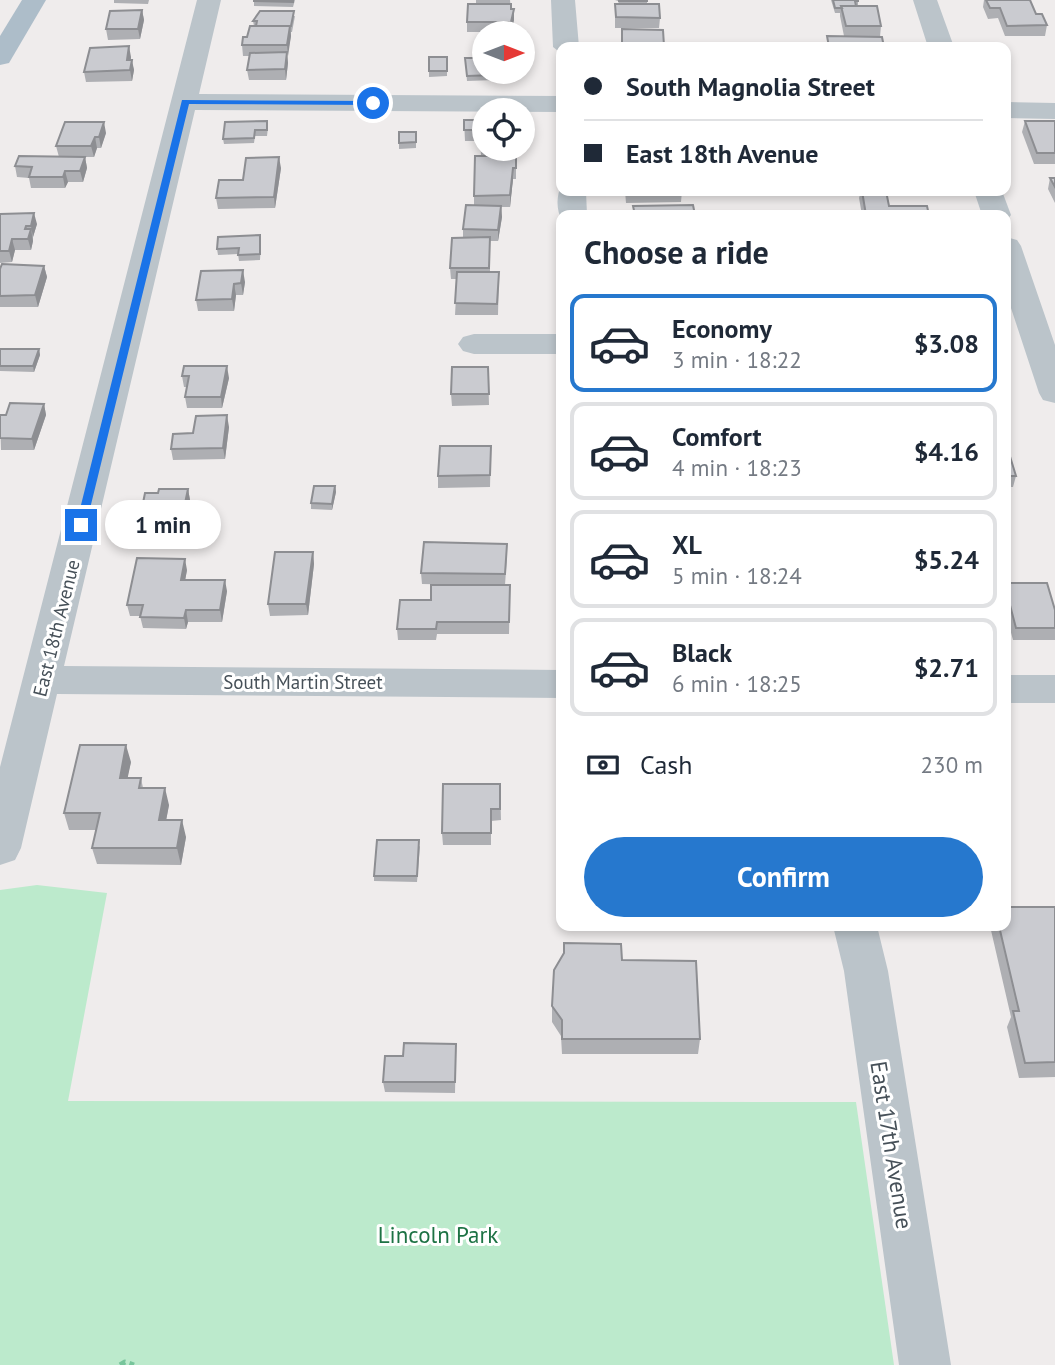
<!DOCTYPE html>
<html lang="en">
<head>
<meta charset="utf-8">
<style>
	:root { --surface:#fff; --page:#f2f2f3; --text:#1f2937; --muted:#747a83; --line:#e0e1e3; --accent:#2678ce }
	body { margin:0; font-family:"PT Sans",sans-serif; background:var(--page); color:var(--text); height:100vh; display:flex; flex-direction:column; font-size:26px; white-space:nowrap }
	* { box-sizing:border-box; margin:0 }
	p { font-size:23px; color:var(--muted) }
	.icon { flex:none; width:38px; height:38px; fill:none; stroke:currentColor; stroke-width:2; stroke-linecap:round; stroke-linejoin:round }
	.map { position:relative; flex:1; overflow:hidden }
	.sheet { position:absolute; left:556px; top:210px; width:455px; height:721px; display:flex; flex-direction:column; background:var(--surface); border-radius:14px; box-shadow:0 4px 10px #0003 }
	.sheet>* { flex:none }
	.guide { position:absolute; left:556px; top:42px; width:455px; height:154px; border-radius:14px; box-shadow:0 4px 10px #0003; display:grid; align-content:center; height:154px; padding:0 28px; background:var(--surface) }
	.needle { width:46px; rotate:90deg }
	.tools { position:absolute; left:472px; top:21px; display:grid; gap:14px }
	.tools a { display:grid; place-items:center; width:63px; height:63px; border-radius:50%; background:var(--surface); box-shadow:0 4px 10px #0003; font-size:35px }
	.end { position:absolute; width:32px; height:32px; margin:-16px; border:9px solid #1a73e8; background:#fff; box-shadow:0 0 0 4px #fff }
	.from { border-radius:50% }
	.bubble { position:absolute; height:49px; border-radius:24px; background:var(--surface); box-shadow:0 4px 10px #0003; font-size:23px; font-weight:800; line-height:49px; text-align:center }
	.guide b { display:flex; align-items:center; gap:24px; height:66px; font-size:26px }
	.guide b+b { border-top:2px solid var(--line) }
	.guide i { width:18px; height:18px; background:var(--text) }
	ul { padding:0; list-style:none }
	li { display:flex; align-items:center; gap:21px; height:98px; margin:0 14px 10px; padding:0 14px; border:4px solid var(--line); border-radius:14px }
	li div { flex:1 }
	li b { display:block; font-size:26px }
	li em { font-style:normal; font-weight:800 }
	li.current { border-color:var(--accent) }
	li>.icon { width:63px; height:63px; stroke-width:1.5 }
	h2 { padding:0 28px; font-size:32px; line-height:84px }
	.pay { display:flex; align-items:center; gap:18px; height:77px; padding:0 28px; font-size:26px }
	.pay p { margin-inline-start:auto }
	.primary-button { display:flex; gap:14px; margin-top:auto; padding:14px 28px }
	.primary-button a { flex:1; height:80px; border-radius:42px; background:var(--accent); color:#fff; font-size:28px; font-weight:800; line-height:80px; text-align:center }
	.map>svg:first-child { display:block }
	.green { fill:#bceacc }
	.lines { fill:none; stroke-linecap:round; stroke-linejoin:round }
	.path { stroke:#77c59b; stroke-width:5; stroke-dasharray:6 4.5; stroke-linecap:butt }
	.minor { fill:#bbc4ca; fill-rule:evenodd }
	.major { fill:#adbdc9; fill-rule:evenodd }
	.wall { fill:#aeafb3 }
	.shaded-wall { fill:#8d8e92 }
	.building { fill:#cacbd0; stroke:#8d8e92; stroke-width:2 }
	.route { fill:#1a73e8 }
	.labels { text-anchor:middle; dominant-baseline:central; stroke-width:6; stroke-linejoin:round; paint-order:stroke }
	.street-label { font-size:19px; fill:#465058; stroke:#fff }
	.near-street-label { font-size:23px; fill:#465058; stroke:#fff }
	.near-park-label { font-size:23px; fill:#1d7244; stroke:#fff }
</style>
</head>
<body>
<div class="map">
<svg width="1055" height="1365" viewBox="0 0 1055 1365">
	<rect width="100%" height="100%" fill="#efecec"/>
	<path class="green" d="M 37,885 L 107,893 L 68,1101 L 856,1102 L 894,1365 L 0,1365 L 0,890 Z"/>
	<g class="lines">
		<path class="path" d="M 120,1365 L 125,1362 L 134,1365"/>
		<path class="minor" d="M 197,0 L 221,0 L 199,94 L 562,96 L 562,112 L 195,110 L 64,666 L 562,670 L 562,698 L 57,694 L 21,848 L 15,860 L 0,865 L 0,767 Z
			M 551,0 L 575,0 L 579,47 L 562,47 L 562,54 L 553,47 Z
			M 913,0 L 937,0 L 954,47 L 928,47 Z
			M 1006,102 L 1055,103 L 1055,119 L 1006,118 Z
			M 562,185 L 562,191 L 586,191 L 587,215 L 562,215 L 562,220 C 556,211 556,194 562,185 Z
			M 974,191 L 1002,191 L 1011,215 L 1006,221 L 1006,215 L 982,215 Z
			M 1006,237 L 1017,240 L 1021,246 L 1055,345 L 1055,403 L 1043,400 L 1039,393 L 1006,293 Z
			M 474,334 L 562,334 L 562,354 L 474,354 L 463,351 L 458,344 L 463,337 Z
			M 1006,675 L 1055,675 L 1055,703 L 1006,703 Z
			M 833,926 L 877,926 L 888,971 L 951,1365 L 899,1365 L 844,971 Z"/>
		<path class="major" d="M 22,0 L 46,0 L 9,63 L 0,65 L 0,36 Z"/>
	</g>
	<path class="wall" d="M 114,0 L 149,0 L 148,4 L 114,3 Z
		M 295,0 L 293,7 L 254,6 L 254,1 Z
		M 476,0 L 510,0 L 511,9 L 514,9 L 514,20 L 511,32 L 467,32 L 467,22 L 476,4 Z
		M 615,0 L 647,0 L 647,4 L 660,18 L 659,28 L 615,28 L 615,4 L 619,4 L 618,1 Z
		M 831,0 L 858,0 L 858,6 L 881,26 L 880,37 L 844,36 L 840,16 L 840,13 L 835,13 Z
		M 984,0 L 1030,0 L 1036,14 L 1047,25 L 1045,36 L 1005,36 L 998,18 L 988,19 L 983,7 Z
		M 142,10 L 144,20 L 140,39 L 108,40 L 106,29 Z
		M 295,16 L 292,32 L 291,32 L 291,36 L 287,56 L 288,63 L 286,80 L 249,80 L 247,70 L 249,56 L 243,56 L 242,45 L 254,26 L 253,21 Z
		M 622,29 L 663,30 L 664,47 L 622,47 Z
		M 131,57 L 131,60 L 134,70 L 132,81 L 86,82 L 84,72 Z
		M 429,57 L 447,57 L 447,76 L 429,77 Z
		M 465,58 L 501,72 L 501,77 L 495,77 L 495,80 L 467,81 Z
		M 464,120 L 485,120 L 485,149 L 517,149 L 517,154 L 481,155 L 480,141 L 465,141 Z
		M 1025,121 L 1055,121 L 1055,164 L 1034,164 L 1022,132 Z
		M 268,127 L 267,136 L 255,136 L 254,143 L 224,144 L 223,139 Z
		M 399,132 L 416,132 L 416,148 L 399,149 Z
		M 106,133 L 101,148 L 97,148 L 94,157 L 85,157 L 87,168 L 83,182 L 68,182 L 65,188 L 31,188 L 29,178 L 17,177 L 15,166 L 59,157 L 56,146 Z
		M 516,156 L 516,179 L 513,179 L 510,207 L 501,207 L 502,217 L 498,241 L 490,241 L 490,272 L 499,272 L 498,315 L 455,315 L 457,279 L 451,279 L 450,268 L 463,237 L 463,229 L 474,205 L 474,196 Z
		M 281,168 L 275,208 L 218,209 L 216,198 Z
		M 1050,178 L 1055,178 L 1055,203 L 1048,189 Z
		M 625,191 L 682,191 L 681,202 L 626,203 Z
		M 861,191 L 886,191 L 889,206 L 929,215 L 862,215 L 859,198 Z
		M 0,214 L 37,224 L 33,237 L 33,241 L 31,250 L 15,250 L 12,262 L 0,263 Z
		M 261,241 L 260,260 L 239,261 L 238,254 L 218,255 L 217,249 Z
		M 44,266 L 47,277 L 38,307 L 0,307 L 0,269 Z
		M 201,271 L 245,282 L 243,295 L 236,295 L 234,311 L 198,311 L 196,300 Z
		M 0,349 L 39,349 L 40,355 L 34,372 L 0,371 Z
		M 488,367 L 489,405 L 452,406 L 451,394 Z
		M 182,376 L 229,378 L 222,408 L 187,408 L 185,397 L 187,387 L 184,387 Z
		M 44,404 L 46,415 L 34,450 L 1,450 L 0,415 L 6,415 Z
		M 229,427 L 225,459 L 173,460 L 171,449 L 193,433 Z
		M 491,446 L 490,487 L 438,488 L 438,476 Z
		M 1006,450 L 1016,476 L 1013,487 L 1006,487 Z
		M 335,486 L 336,492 L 332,510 L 311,509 L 311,503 Z
		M 188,489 L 190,500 L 182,538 L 141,538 L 139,527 L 137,527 L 134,515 L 143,503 L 158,493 Z
		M 313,552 L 314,564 L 308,615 L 270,616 L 268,604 Z
		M 507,556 L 505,585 L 510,585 L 509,634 L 437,634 L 436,640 L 398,640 L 397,629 L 431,600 L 470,585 L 422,584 L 421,573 Z
		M 187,570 L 185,580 L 227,591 L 222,622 L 188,622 L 186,629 L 143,628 L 140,616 L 130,616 L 127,605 Z
		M 1006,583 L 1055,610 L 1055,640 L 1013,640 L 1006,614 Z
		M 131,762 L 127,778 L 141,778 L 143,788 L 169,805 L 166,820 L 186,837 L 181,865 L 97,864 L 92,848 L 96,830 L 69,830 L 64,813 Z
		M 500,784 L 501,820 L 491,821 L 491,845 L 443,845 L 442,833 Z
		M 420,846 L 417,882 L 374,881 L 374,876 Z
		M 1055,907 L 1055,1077 L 1019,1078 L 1007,1027 L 1011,1017 L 990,926 L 1006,926 Z
		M 622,960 L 700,1039 L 698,1054 L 562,1054 L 561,1036 L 552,1022 L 552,1006 Z
		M 456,1044 L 455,1093 L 385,1092 L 383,1082 L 403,1056 Z"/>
	<path class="shaded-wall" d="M 514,9 L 514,20 L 511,32 L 511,22 Z
		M 142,10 L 144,20 L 140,39 L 138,29 Z
		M 290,26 L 291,36 L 288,56 L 287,45 Z
		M 129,46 L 131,57 L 129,70 L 127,60 Z
		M 287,52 L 288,63 L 286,80 L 285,69 Z
		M 132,60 L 134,70 L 132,81 L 130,70 Z
		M 104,122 L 106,133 L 101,148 L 99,137 Z
		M 95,137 L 97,148 L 94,157 L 91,146 Z
		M 85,157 L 87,168 L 83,182 L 80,171 Z
		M 279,157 L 281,168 L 275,208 L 274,197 Z
		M 513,168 L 513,179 L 510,207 L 510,195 Z
		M 65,171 L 68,182 L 65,188 L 63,177 Z
		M 501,206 L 502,217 L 498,241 L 498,230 Z
		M 34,213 L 37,224 L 33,237 L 31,226 Z
		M 26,226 L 28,237 L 31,229 L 33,241 L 31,250 L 25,229 Z
		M 12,239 L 15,250 L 12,262 L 9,251 Z
		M 44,266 L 47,277 L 38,307 L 35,295 Z
		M 243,270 L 245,282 L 243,295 L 241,283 Z
		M 234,284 L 236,295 L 234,311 L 232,299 Z
		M 39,349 L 40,355 L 34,372 L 33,366 Z
		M 227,366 L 229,378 L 222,408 L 221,397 Z
		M 44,404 L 46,415 L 34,450 L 32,439 Z
		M 227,415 L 229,427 L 225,459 L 223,448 Z
		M 335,486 L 336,492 L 332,510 L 332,504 Z
		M 188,489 L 190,500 L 182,538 L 180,527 Z
		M 313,552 L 314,564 L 308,615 L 306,604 Z
		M 185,559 L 187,570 L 183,592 L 181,580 Z
		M 225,580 L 227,591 L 222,622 L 220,610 Z
		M 186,610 L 188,622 L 186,629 L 184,618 Z
		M 126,745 L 131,762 L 124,795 L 120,778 Z
		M 165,788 L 169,805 L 163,837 L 159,820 Z
		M 182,820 L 186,837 L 181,865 L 177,848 Z"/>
	<path class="building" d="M 254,0 L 293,0 L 293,2 L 254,1 Z
		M 619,0 L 647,0 L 647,1 L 619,1 Z
		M 833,0 L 858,0 L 858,1 L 855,1 L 856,6 L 841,6 L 842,8 L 835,8 Z
		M 986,0 L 1030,0 L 1036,14 L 1042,14 L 1047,25 L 1007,26 L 1000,8 L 990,8 Z
		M 468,4 L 511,4 L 511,9 L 514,9 L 511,22 L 467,22 Z
		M 615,4 L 659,4 L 660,18 L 616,17 Z
		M 841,6 L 877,6 L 881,26 L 846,26 Z
		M 142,10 L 138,29 L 106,29 L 110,11 Z
		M 260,11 L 294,11 L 291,26 L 256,26 L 257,21 L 253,21 Z
		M 250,26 L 290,26 L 287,45 L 242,45 L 243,37 L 247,37 Z
		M 622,29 L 663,30 L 664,46 L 622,46 Z
		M 827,36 L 882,37 L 884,47 L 829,47 Z
		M 129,46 L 127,60 L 132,60 L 130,70 L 84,72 L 90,48 Z
		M 287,52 L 285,69 L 247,70 L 250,53 Z
		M 429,57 L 447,57 L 447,71 L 429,71 Z
		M 465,58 L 485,58 L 485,72 L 494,72 L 495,75 L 467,76 Z
		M 464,120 L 485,120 L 485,144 L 481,144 L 480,130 L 464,130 Z
		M 267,121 L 267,130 L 255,130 L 254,138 L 223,139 L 225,122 Z
		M 1025,121 L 1055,121 L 1055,153 L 1037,153 Z
		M 65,122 L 104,122 L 99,137 L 95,137 L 91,146 L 56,146 Z
		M 399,132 L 416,132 L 416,142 L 399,143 Z
		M 19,156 L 85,157 L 80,171 L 65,171 L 63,177 L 29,177 L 32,167 L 15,166 Z
		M 475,156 L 516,156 L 516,168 L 513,168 L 510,195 L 474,196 Z
		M 279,157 L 274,197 L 216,198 L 219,180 L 243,180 L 246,158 Z
		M 1050,178 L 1055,178 L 1055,187 Z
		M 626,191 L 682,191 L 626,192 Z
		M 862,191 L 886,191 L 889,206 L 927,206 L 929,215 L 866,215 Z
		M 466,205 L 501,206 L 498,230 L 463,229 Z
		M 693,205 L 695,215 L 635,215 L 633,206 Z
		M 34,213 L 31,226 L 26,226 L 25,229 L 31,229 L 28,239 L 12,239 L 9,251 L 0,251 L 0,214 Z
		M 260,235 L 260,254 L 238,255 L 239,248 L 217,249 L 218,237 Z
		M 490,237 L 489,268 L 450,268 L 452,238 Z
		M 2,264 L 44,266 L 35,295 L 0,296 L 0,269 Z
		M 243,270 L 241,283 L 234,284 L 232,299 L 196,300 L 201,271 Z
		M 457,272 L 499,272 L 497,304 L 455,303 Z
		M 0,349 L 39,349 L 33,366 L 0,366 Z
		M 184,366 L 227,366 L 221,397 L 185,397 L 189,376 L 182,376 Z
		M 452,367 L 488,367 L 489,394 L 451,394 Z
		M 10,403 L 44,404 L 32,439 L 0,438 L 0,415 L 6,415 Z
		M 227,415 L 223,448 L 171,449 L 173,434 L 193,433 L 196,416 Z
		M 440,446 L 491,446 L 490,475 L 438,476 Z
		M 1006,450 L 1008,450 L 1016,476 L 1006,476 Z
		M 314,486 L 335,486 L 332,504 L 311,503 Z
		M 159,489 L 188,489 L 180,527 L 139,527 L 141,515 L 134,515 L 136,503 L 143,503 L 145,493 L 158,493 Z
		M 424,542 L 507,544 L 505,574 L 421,573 Z
		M 275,552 L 313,552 L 306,604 L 268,604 Z
		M 137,558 L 185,559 L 181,580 L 225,580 L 220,610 L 186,610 L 184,618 L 140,617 L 143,605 L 127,605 Z
		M 1006,583 L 1047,583 L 1055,610 L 1055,628 L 1016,628 L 1006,590 Z
		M 431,585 L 510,585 L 509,622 L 437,622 L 436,629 L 397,629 L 400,600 L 431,600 Z
		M 80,745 L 126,745 L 120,778 L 141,778 L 139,788 L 165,788 L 159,820 L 182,820 L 177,848 L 92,848 L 100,813 L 64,813 Z
		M 443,784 L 500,784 L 500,809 L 491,809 L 491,833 L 442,833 Z
		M 377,840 L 419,840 L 417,876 L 374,876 Z
		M 1006,907 L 1055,907 L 1055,1062 L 1025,1063 L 1013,1011 L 1019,1011 L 999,926 L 1006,926 Z
		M 564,943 L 621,944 L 622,960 L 696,961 L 700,1039 L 562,1039 L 562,1020 L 552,1006 L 554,970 L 564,953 Z
		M 404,1043 L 456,1044 L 455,1082 L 383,1082 L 385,1056 L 403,1056 Z"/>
	<path class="route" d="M 182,100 L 373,101 L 377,103 L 373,105 L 189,104 L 86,525 L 81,529 L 76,525 Z"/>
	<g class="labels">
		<g class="street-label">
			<text transform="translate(56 628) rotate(-76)">East 18th Avenue</text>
			<text x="303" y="682">South Martin Street</text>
		</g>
		<g class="near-street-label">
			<text transform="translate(892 1145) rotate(81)">East 17th Avenue</text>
		</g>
		<g class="near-park-label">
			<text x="438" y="1234">Lincoln Park</text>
		</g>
	</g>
</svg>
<div class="tools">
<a><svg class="needle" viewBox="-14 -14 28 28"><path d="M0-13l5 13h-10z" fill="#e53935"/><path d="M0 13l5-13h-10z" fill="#747a83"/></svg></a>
<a><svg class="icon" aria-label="locate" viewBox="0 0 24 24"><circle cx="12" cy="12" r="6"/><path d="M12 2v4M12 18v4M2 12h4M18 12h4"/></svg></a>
</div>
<i class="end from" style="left:373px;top:103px"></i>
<i class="end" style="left:81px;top:525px"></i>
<div class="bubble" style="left:105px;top:500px;width:116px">1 min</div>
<div class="guide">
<b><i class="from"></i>South Magnolia Street</b>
<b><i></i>East 18th Avenue</b>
</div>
<section class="sheet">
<h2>Choose a ride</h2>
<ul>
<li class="current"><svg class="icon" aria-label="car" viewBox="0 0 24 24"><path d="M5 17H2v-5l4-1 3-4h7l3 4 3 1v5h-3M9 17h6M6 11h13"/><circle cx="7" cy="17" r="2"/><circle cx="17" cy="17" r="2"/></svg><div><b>Economy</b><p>3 min · 18:22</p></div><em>$3.08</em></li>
<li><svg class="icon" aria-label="car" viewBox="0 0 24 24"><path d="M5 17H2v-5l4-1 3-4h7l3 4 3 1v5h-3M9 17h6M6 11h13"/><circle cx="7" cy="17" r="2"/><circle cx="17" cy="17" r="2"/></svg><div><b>Comfort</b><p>4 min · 18:23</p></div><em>$4.16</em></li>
<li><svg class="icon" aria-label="car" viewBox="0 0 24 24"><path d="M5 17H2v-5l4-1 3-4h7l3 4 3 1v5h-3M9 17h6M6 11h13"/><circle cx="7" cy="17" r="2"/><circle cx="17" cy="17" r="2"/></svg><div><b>XL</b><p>5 min · 18:24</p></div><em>$5.24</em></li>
<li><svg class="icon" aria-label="car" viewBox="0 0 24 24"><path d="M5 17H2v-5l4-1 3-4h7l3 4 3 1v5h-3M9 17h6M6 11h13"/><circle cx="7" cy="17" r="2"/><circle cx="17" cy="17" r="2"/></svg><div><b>Black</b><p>6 min · 18:25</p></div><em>$2.71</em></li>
</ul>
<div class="pay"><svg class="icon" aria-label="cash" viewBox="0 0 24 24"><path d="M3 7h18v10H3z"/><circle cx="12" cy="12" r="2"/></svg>Cash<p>230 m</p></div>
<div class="primary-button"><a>Confirm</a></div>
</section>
</div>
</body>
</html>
